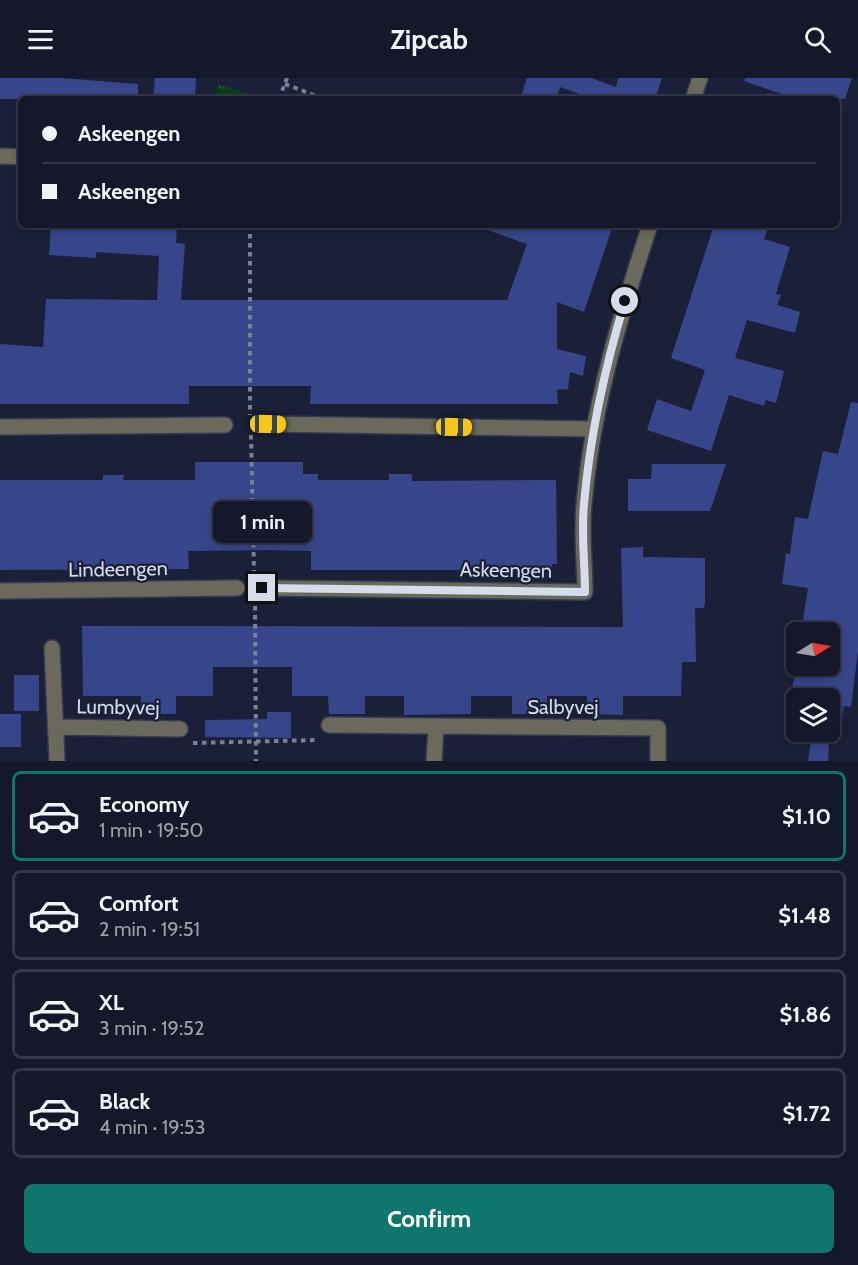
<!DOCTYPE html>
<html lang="en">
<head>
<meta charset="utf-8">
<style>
	:root { --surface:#14182a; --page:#212536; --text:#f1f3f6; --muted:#9da0a8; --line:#333747; --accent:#0f766e }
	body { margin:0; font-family:Cabin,sans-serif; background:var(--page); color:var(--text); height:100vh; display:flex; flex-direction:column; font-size:22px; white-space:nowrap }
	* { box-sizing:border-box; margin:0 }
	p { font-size:20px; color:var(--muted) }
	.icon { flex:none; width:33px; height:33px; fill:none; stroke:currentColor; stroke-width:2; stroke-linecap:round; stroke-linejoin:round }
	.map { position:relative; height:683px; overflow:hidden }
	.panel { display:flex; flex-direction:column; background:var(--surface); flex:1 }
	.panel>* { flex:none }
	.top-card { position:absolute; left:18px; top:18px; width:822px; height:132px; border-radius:9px; box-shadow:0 3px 9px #0003,0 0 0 2px var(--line); display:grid; align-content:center; height:132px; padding:0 24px; background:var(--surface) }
	.needle { width:39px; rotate:79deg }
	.fabs { position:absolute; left:786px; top:544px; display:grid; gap:12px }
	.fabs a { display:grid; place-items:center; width:54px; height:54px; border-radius:9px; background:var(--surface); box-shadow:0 3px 9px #0003,0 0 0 2px var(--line); font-size:30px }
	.end { position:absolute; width:27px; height:27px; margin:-14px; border:8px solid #d7dcec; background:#111; box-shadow:0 0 0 3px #111 }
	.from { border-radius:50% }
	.bubble { position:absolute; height:42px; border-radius:9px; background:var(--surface); box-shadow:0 3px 9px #0003,0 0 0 2px var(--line); font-size:20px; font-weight:700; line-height:42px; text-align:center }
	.car { position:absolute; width:18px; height:36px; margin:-18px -9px; border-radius:8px; box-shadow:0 0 4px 2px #0007; background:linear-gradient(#f5c518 24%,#345 0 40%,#f5c518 0 76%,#345 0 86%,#f5c518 0) }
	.top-card b { display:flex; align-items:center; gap:21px; height:57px; font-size:22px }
	.top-card b+b { border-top:2px solid var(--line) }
	.top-card i { width:15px; height:15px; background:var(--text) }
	ul { padding:10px 0 0; list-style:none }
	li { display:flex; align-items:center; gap:18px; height:90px; margin:0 12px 9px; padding:0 12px; border:3px solid var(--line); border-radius:9px }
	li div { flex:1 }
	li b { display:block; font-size:22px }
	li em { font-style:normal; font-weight:700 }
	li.active { border-color:var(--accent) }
	li>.icon { width:54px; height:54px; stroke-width:1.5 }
	.cta { display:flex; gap:12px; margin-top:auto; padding:12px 24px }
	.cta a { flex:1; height:69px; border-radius:9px; background:var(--accent); color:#fff; font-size:24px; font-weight:700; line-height:69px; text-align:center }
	header { display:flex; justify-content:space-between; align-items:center; height:78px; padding:0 24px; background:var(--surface); font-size:27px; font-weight:700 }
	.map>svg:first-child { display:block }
	.park { fill:url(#park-tufts) }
	.building { fill:#37468a }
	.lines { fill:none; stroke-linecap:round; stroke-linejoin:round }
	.minor-casing { stroke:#343a51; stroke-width:18 }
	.path { stroke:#7b8195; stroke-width:4; stroke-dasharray:4.5 4.5; stroke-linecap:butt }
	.minor { stroke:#6b695c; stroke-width:15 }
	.route { stroke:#d7dcec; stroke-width:8 }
	.labels { text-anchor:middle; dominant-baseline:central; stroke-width:4.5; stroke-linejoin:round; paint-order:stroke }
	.street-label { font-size:20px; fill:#d7dcec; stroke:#1a2038 }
</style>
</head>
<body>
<header><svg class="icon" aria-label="menu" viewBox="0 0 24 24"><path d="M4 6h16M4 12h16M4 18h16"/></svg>Zipcab<svg class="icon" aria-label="search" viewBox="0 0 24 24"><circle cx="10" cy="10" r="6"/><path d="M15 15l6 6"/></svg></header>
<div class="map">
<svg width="858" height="683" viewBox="0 0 858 683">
	<defs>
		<pattern id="park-tufts" width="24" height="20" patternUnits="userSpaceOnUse" patternTransform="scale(1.5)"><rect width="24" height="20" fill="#074112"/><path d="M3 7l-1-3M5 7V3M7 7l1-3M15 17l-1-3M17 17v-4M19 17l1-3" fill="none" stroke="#2a5c35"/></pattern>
	</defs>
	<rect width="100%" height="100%" fill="#1a2038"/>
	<path class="park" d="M 218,7 L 258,18 L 258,21 L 215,21 Z"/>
	<path class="building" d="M 0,0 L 61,0 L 138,6 L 138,21 L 0,21 Z
		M 155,0 L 196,0 L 195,21 L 153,21 Z
		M 527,0 L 591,0 L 616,9 L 618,0 L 662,0 L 655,21 L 593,21 L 560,9 L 556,21 L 520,21 Z
		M 745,0 L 852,0 L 845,21 L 796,21 L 744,3 Z
		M 51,147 L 177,147 L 176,165 L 185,166 L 181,222 L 507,222 L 527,166 L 482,150 L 482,147 L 613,147 L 584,234 L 557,224 L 557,271 L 586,278 L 583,298 L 570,294 L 568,311 L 557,312 L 558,326 L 310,326 L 311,308 L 189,308 L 189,326 L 0,326 L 0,266 L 43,269 L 46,221 L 157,222 L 159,178 L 96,174 L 96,180 L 49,177 Z
		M 714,147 L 769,147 L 764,161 L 790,169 L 776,216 L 781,217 L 777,227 L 800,234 L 795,255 L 747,242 L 735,280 L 784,293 L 776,325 L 766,322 L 764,328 L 729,317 L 711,373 L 647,352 L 657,321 L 691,333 L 705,292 L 671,280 Z
		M 851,324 L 858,325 L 858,573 L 851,629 L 844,628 L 837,665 L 829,664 L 828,683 L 808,683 L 812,654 L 830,654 L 830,621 L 809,621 L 810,615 L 792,613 L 796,586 L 796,588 L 830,588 L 830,555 L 801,555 L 808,510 L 782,506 L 786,475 L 790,476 L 795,439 L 808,441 L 823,373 L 838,376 Z
		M 195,384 L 303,384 L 303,396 L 318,396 L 318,402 L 389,402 L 389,396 L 412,396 L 412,403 L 556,402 L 557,486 L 552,486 L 552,492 L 311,492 L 311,473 L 266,472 L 188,473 L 189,491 L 0,492 L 0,402 L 103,402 L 103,397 L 124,397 L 123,402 L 195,402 Z
		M 652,386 L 726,386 L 710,433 L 628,433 L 628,401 L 651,401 Z
		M 643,469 L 643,479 L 705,480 L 705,525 L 704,530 L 695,530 L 696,584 L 682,584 L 681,618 L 623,618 L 623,637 L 587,636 L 587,618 L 547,618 L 548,636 L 512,636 L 512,618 L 471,618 L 471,636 L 404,637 L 404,618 L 365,618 L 365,636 L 329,636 L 328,618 L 292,618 L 292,589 L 213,589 L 213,618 L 176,618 L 176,636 L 141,636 L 141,618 L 83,618 L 82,548 L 623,549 L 621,470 Z
		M 14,597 L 39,597 L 39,633 L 14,633 Z
		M 267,634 L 291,634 L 291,660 L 205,659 L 205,642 L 267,641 Z
		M 0,636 L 21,636 L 21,669 L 0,669 Z"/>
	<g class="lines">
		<g class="minor-casing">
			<path id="minor" d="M 693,21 L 700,0
				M 0,78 L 21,79
				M 268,346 L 594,351
				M 0,349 L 225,347
				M 262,510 L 585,514 C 585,485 581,455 584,427 C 592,330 620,238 650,147
				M 0,513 L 237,510
				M 52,570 L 57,683
				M 329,647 L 658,650 L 658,683
				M 55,649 L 180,651
				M 434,683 L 436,650"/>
		</g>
		<path class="path" d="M 285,6 L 324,21
			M 279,21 L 287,0
			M 250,147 L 250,337
			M 251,357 L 254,493
			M 255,528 L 256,683
			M 193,665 L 317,662"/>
		<use href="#minor" class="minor"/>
	</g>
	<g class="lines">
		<path class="route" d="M 262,510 L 585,514 C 585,485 581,455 584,426 C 590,357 605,289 625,223"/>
	</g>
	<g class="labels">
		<g class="street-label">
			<text transform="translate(118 491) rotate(-1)">Lindeengen</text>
			<text transform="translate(506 492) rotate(1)">Askeengen</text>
			<text transform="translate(118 629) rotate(1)">Lumbyvej</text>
			<text x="563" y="629">Salbyvej</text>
		</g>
	</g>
</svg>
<div class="fabs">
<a><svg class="needle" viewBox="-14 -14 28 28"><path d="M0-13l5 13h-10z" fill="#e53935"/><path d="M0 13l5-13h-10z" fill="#9da0a8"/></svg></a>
<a><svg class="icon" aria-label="layers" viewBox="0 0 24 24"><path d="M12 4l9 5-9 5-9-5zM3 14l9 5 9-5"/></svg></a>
</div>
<i class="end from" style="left:625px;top:223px"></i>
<i class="end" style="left:262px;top:510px"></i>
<div class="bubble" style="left:213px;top:423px;width:99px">1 min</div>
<i class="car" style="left:268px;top:346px;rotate:91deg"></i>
<i class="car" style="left:454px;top:349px;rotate:91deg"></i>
<div class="top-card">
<b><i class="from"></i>Askeengen</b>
<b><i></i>Askeengen</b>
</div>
</div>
<section class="panel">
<ul>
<li class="active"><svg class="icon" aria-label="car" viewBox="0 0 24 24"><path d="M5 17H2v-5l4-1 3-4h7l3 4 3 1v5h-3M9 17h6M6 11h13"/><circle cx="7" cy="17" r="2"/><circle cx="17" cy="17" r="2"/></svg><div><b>Economy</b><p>1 min · 19:50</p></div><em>$1.10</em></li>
<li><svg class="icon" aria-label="car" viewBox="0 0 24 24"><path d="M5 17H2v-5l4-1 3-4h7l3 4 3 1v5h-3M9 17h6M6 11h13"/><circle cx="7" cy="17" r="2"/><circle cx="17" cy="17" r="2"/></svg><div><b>Comfort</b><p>2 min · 19:51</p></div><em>$1.48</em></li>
<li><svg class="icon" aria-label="car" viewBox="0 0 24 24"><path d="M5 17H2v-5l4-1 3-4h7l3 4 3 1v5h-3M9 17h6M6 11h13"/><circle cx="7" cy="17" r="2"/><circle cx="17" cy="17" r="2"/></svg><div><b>XL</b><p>3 min · 19:52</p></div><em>$1.86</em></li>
<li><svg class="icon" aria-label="car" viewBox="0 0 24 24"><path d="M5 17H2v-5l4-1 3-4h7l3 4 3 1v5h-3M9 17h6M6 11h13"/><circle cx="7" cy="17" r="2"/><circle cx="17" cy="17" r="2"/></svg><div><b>Black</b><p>4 min · 19:53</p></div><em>$1.72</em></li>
</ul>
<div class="cta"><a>Confirm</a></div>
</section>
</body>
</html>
